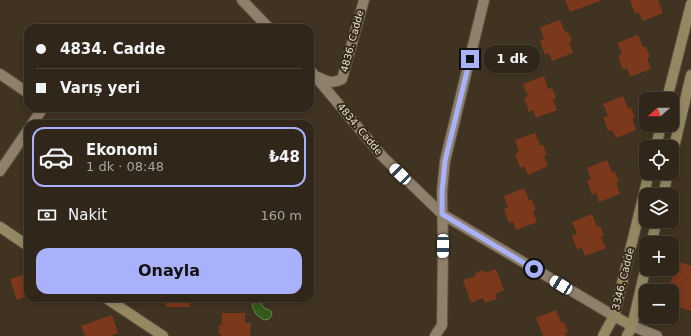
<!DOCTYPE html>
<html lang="tr">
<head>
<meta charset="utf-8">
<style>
	:root { --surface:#302619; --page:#382e22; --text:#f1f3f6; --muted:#a8a5a2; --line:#4b4338; --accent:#a9b0fc }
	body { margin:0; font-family:"DejaVu Sans",sans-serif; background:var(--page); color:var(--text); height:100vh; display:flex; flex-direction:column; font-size:15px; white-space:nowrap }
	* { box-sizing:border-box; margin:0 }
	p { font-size:13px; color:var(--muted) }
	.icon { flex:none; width:22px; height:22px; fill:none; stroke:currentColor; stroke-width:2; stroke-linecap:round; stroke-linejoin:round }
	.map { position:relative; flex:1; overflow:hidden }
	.details { position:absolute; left:24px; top:120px; width:290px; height:182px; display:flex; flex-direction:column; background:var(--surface); border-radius:12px; box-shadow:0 2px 6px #0003,0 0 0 1px var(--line) }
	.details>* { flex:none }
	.banner { position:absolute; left:24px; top:24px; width:290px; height:88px; border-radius:12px; box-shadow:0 2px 6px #0003,0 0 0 1px var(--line); display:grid; align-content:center; height:88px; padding:0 12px; background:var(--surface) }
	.needle { width:26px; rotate:249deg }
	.buttons { position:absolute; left:639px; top:92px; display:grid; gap:8px }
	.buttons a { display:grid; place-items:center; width:40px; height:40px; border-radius:8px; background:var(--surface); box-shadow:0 2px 6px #0003,0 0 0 1px var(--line); font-size:20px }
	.end { position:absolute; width:18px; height:18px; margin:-9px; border:5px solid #a9b0fc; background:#111; box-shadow:0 0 0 2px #111 }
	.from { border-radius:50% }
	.bubble { position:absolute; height:28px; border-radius:12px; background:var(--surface); box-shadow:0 2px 6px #0003,0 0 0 1px var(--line); font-size:13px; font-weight:600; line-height:28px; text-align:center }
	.car { position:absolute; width:12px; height:24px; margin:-12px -6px; border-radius:5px; box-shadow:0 0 3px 1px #0007; background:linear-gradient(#fff 24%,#345 0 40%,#fff 0 76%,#345 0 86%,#fff 0) }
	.banner b { display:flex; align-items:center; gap:14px; height:38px; font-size:15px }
	.banner b+b { border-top:1px solid var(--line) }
	.banner i { width:10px; height:10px; background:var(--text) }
	ul { padding:7px 0 0; list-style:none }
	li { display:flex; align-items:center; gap:12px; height:60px; margin:0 8px 6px; padding:0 4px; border:2px solid transparent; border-radius:12px }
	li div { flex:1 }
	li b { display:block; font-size:15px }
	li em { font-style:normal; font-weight:600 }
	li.on { border-color:var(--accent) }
	li>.icon { width:36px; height:36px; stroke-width:1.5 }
	.pay { display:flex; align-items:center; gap:10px; height:44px; padding:0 12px; font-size:15px }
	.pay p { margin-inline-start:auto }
	.action { display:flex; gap:8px; margin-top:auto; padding:8px 12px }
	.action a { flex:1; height:46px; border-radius:12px; background:var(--accent); color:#111; font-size:16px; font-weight:600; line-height:46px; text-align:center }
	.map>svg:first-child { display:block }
	.water { fill:#325a1b; stroke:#688152 }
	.building { fill:#7b381a }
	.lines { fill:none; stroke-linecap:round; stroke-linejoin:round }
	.street-casing { stroke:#5b5141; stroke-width:12 }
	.secondary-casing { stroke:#5b5141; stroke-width:12 }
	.street { stroke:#8f806c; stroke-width:10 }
	.secondary { stroke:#948863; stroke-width:10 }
	.route { stroke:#a9b0fc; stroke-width:5 }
	.labels { text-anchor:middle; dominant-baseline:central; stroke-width:4; stroke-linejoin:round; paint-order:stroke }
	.street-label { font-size:10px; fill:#e5ddd2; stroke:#352917 }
</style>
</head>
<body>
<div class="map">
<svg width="691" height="336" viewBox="0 0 691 336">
	<rect width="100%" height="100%" fill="#403321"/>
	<path class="water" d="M 255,301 L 260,302 L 264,308 L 271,311 L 272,315 L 269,319 L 264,320 L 256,314 L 252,306 Z"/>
	<path class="building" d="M 565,0 L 600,0 L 600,1 L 570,12 Z
		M 630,0 L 658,0 L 663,13 L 643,21 L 639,13 L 635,14 Z
		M 560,20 L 565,32 L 568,32 L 572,41 L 569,43 L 573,53 L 552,61 L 549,53 L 545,55 L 540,41 L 544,39 L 540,27 Z
		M 638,35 L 643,47 L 646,47 L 650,57 L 647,58 L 651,69 L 630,77 L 627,68 L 623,70 L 618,56 L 622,54 L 617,43 Z
		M 544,76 L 548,89 L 552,88 L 556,98 L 553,100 L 557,110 L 536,118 L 533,110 L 529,112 L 524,98 L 528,96 L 523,84 Z
		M 623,96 L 628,108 L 631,108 L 635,118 L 632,119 L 636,130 L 616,138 L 612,130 L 608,131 L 603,117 L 608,116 L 603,104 Z
		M 535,133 L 540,145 L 543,145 L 547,155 L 544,156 L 548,166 L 528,175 L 524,166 L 520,168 L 515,154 L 519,152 L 515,140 Z
		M 607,160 L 612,172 L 615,172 L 619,182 L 616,183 L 620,194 L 599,202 L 596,193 L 592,195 L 587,181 L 591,179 L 587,168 Z
		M 524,188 L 529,200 L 532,200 L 536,210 L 533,211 L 537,222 L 516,230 L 513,222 L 509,223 L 504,209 L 508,208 L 504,196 Z
		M 592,214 L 597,227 L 600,226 L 604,236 L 601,237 L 606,248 L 585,256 L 582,248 L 577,249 L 572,236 L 577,234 L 572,222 Z
		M 677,261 L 691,266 L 691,311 L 672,305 L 672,291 L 668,291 Z
		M 496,269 L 504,290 L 495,294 L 497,299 L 485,303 L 483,298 L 471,303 L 463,280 L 476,276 L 475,273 L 483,270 L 485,273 Z
		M 28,273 L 28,296 L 17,300 L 10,279 Z
		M 166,298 L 190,298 L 190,307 L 166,307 Z
		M 556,310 L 561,322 L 564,322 L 568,332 L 565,333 L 566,336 L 543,336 L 536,318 Z
		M 222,313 L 245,313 L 245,323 L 251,323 L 250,336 L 221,336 L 221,334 L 219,334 L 219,325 L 222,325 Z
		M 112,315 L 118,333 L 110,336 L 85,336 L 81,326 Z"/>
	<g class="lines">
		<g class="street-casing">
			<path id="street" d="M 242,0 L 269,28
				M 310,70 L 382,156 L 442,214 L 614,316
				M 0,74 L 28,93
				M 318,77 C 328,82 332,84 342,79 L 364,0
				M 32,124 L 43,108
				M 0,171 L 28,130
				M 632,326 L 657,336
				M 435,336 L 442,325 L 443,246 L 442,192 L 445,161 L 484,0"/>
		</g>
		<g class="secondary-casing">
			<path id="secondary" d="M 667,99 L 691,4
				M 656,147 L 661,125
				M 672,156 L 691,75
				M 663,195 L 668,173
				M 0,227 L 28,246
				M 651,243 L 657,221
				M 106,298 L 163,336
				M 614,316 L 632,326
				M 603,336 L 614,316 L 649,173
				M 627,336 L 632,326 L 646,266"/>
		</g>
		<use href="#street" class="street"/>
		<use href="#secondary" class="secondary"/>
	</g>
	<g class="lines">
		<path class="route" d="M 470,59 L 445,161 L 442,192 L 442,214 L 534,269"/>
	</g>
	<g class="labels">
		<g class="street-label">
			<text transform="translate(352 41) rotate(-75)">4836. Cadde</text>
			<text transform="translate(360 129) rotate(50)">4834. Cadde</text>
			<text transform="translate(623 279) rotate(-76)">3346. Cadde</text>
		</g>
	</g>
</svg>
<div class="buttons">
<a><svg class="needle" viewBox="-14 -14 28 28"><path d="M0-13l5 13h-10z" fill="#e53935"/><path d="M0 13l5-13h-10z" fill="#a8a5a2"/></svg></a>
<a><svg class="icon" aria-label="locate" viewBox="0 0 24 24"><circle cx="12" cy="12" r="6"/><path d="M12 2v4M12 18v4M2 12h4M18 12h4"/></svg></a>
<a><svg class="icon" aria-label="layers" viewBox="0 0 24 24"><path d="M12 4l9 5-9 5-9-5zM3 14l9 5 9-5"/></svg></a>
<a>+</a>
<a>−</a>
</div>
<i class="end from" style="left:534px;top:269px"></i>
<i class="end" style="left:470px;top:59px"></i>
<div class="bubble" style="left:484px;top:45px;width:56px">1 dk</div>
<i class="car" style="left:400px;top:174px;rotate:314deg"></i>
<i class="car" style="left:443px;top:246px;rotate:181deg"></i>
<i class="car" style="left:561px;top:285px;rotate:301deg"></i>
<div class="banner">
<b><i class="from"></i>4834. Cadde</b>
<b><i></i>Varış yeri</b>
</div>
<section class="details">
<ul>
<li class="on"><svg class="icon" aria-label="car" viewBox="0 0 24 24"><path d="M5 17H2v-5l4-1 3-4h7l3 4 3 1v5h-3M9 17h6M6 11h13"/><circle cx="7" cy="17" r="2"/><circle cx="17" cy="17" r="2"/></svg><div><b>Ekonomi</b><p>1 dk · 08:48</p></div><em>₺48</em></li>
</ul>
<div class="pay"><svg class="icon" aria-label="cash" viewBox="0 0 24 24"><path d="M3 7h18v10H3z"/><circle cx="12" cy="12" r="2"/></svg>Nakit<p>160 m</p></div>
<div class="action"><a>Onayla</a></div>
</section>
</div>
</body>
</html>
